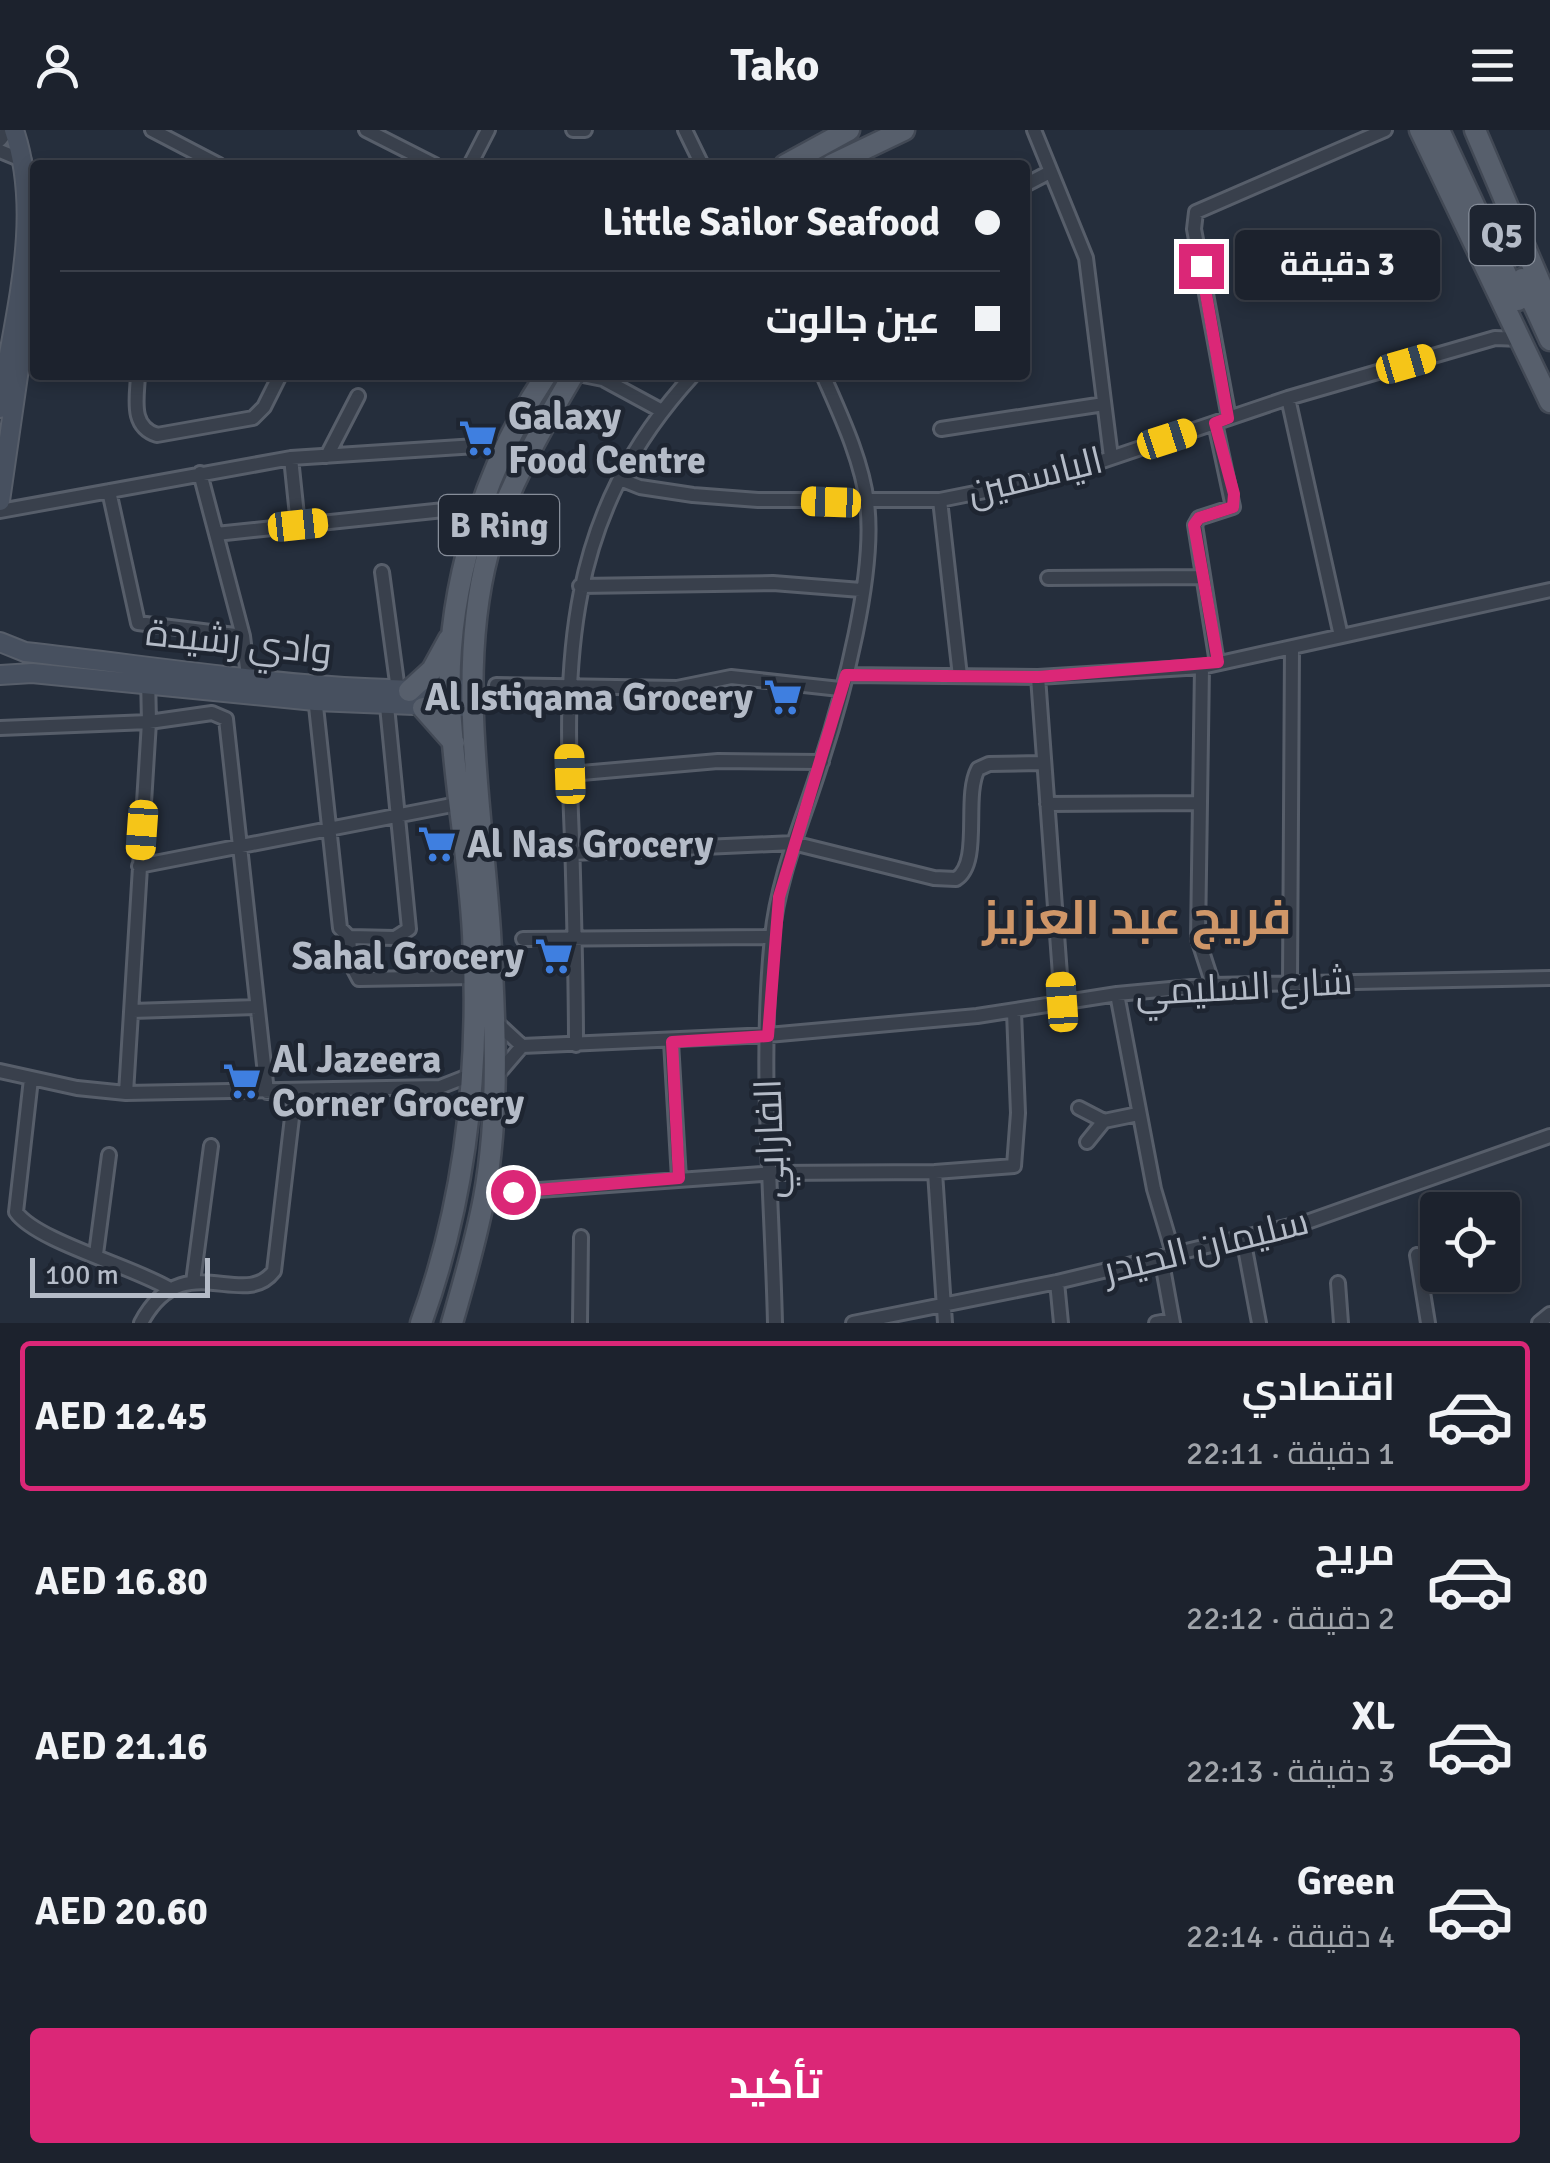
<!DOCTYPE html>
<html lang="ar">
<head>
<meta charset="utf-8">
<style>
	:root { --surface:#1c222d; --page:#292f39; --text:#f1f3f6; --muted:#a0a4aa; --line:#3a3f49; --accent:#db2777 }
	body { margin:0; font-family:Signika,Cairo,sans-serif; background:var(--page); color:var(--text); direction:rtl; height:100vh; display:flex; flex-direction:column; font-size:38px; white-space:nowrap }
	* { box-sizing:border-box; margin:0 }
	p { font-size:32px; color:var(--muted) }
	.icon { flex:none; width:55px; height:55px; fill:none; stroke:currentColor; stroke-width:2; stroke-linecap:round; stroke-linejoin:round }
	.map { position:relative; height:1193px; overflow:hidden; direction:ltr }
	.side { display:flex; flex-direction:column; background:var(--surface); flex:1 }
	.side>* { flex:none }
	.hud { position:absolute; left:30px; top:30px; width:1000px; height:220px; border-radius:10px; box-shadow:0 5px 15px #0003,0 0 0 2px var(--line); direction:rtl; display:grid; align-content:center; height:220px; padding:0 30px; background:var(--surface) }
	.tools { position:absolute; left:1420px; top:1062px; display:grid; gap:20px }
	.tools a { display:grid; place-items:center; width:100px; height:100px; border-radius:10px; background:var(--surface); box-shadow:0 5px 15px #0003,0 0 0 2px var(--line); font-size:50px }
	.scale { position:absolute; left:30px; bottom:25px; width:180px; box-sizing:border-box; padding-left:10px; border:5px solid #b4bbc7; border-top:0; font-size:28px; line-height:35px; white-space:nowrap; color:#b4bbc7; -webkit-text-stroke:8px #1e2531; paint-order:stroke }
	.end { position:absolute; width:45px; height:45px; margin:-22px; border:12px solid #db2777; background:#fff; box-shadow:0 0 0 5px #fff }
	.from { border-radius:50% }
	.bubble { position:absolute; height:70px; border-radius:10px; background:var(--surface); box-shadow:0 5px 15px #0003,0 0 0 2px var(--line); font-size:32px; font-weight:700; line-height:70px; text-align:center; direction:rtl }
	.car { position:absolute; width:30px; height:60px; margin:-30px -15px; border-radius:12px; box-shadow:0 0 8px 2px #0007; background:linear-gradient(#f5c518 24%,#345 0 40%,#f5c518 0 76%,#345 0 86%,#f5c518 0) }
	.hud b { display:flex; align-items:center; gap:35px; height:95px; font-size:38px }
	.hud b+b { border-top:2px solid var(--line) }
	.hud i { width:25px; height:25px; background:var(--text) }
	ul { padding:18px 0 0; list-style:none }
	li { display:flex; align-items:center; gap:30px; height:150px; margin:0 20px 15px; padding:0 10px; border:5px solid transparent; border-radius:10px }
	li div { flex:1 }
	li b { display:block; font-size:38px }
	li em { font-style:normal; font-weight:700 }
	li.on { border-color:var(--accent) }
	li>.icon { width:90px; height:90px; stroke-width:1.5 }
	.primary-button { display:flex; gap:20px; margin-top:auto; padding:20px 30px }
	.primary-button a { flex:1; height:115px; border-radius:10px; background:var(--accent); color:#fff; font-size:40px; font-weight:700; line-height:115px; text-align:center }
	header { display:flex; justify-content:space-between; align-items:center; height:130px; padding:0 30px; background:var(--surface); font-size:45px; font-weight:700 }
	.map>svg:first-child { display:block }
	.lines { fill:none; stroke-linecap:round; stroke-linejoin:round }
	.street-casing { stroke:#575e6a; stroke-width:18 }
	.secondary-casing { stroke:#575e6a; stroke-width:22 }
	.primary-casing { stroke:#424955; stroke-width:25 }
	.street { stroke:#39404c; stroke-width:12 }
	.secondary { stroke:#47505f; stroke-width:18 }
	.primary { stroke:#575f6c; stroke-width:20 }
	.route { stroke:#db2777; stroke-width:12 }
	.labels { text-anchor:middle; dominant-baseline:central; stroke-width:9; stroke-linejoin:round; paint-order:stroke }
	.shield { fill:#1e2531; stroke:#878e9a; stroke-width:2.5 }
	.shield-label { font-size:35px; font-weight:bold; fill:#b4bbc7 }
	.poi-label { font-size:38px; font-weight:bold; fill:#b4bbc7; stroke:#1e2531; text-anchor:start }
	.street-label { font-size:38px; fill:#b4bbc7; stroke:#1e2531 }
	.district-label { font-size:48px; font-weight:bold; fill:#cf9668; stroke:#1e2531 }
</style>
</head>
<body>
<header><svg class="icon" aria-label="menu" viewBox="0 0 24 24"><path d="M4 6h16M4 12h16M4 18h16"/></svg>Tako<svg class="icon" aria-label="person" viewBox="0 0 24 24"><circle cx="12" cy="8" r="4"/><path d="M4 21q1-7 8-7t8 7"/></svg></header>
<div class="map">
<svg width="1550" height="1193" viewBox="0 0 1550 1193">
	<rect width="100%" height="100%" fill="#252e3c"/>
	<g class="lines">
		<g class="street-casing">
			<path id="street" d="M 152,0 L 219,35
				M 366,0 L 435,35
				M 573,0 L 585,0
				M 685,0 L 702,35
				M 1034,0 L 1086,128 L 1111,327
				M 0,10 L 8,0
				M 0,21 L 24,31
				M 470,35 L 488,0
				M 1025,55 L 1050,42
				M 138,245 C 137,269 130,296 157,305 L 253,288 L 264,277 L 280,245
				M 583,245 L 603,249 L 662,281
				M 1288,268 L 1341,506
				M 1229,288 L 1194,99 L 1196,82 L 1385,0
				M 1215,293 L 1233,377 L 1199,388 L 1195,395 L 1217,533
				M 941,299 L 1104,274
				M 327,326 L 358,266
				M 291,328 L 298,395
				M 200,343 L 243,506 L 249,554
				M 620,349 L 640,357 L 693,365 L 758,370 L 940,370 L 1055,347 L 1288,268 L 1495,208 L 1521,209
				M 109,361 L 138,493 L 243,506
				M 940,370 L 960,546
				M 0,381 L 291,328 L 507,314
				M 216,404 L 482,376
				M 382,442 L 398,560
				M 1048,448 L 1202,447
				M 580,456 L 773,453 L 861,460
				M 1202,537 L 1198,809 L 1213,855
				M 846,545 L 1038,547 L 1202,537 L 1550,460
				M 1038,547 L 1062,872
				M 496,555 L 677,558 L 731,547 L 840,559
				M 315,567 L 340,798 L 349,807
				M 0,598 L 149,592 L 212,583 L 226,589 L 267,962
				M 570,644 L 718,631 L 822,632
				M 1047,674 L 1196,673
				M 572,723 L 793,713 L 934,748 L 956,749 C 982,733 963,667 978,639 L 989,634 L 1041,633
				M 139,736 L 452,675
				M 349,807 L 395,808 L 409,799 L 387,576
				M 349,807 L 351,834 L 359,849 L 474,847
				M 523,809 L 772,807
				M 1290,853 L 1292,518
				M 1117,864 L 1154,1059 L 1173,1123
				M 132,881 L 257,877
				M 496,892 L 522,916 L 768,905 L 977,886 L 1117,864 L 1213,855 L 1550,848
				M 671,912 L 679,1049
				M 576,915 C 576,846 574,778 572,709 C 564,529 563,387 693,245
				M 0,941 L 77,958 L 126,963 L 440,957 L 473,944
				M 498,944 L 522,916
				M 31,949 L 16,1082 C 36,1111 131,1136 168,1158
				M 126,963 L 149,592 L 148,547
				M 1079,978 L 1104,991 L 1138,984
				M 1087,1012 L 1104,991
				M 772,1043 L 935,1042
				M 485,1064 L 762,1044
				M 1243,1108 L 1259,1193
				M 96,1124 L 109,1025
				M 1417,1125 L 1428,1193
				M 1161,1127 L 1173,1193
				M 193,1152 L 211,1016
				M 1057,1152 L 1061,1193
				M 1338,1153 L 1341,1193
				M 141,1193 C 183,1114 243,1182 274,1141 L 295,962
				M 580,1193 L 581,1107
				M 775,1193 C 772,1066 759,934 772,807 C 778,746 803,691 821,633 C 843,566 876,443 867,373 C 862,330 840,284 823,245
				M 853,1193 L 1057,1152 L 1307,1092 L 1550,1006
				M 945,1193 L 935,1042 L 1014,1036 L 1018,983 L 1014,882
				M 1156,1193 L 1172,1190
				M 1539,1193 L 1550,1184"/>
		</g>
		<g class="secondary-casing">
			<path id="secondary" d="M 0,278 C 13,187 44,89 14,0
				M 0,371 L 30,162
				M 0,512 L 25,522 C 173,538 325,565 473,559
				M 0,545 L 32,543 L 315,571 L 463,577"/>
		</g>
		<g class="primary-casing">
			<path id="primary" d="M 1420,0 L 1550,272
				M 1439,0 L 1518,170
				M 1475,0 L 1550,176
				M 785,35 L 849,0
				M 831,35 L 904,0
				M 1522,149 L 1550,210
				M 409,561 L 432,540 L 449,509
				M 423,578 L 454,613
				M 421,1193 C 467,1067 480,937 473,804 C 469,728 454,652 450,576 C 445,462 483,340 546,245
				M 452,1193 C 464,1152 476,1110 484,1068 C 500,982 495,889 490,802 C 482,679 456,544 488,423 C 506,360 540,301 573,245"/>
		</g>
		<use href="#street" class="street"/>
		<use href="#secondary" class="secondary"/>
		<use href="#primary" class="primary"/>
	</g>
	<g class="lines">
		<path class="route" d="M 513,1062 L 679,1048 L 672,912 L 768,906 L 779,767 L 846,545 L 1038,547 L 1218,532 L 1194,395 L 1199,388 L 1233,377 L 1234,364 L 1215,293 L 1228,288 L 1201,136"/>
	</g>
	<defs>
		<g id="supermarket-bare" transform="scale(3)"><path d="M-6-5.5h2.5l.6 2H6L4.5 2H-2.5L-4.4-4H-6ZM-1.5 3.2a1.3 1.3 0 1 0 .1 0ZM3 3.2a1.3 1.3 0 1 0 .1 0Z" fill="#3f7fe0" stroke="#1e2531" stroke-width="2.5" paint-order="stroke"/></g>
	</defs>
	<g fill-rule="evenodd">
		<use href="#supermarket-bare" x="478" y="308"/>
		<use href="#supermarket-bare" x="783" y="567"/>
		<use href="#supermarket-bare" x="437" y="714"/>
		<use href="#supermarket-bare" x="554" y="826"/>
		<use href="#supermarket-bare" x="242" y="951"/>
	</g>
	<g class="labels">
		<g class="shield">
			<rect x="1469.5" y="75" width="65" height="60" rx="8"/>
			<rect x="439" y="365" width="120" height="60" rx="8"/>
		</g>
		<g class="shield-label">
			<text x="1502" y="105">Q5</text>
			<text x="499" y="395">B Ring</text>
		</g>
		<g class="poi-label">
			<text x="508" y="286">Galaxy<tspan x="508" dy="44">Food Centre</tspan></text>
			<text x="753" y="567" text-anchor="end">Al Istiqama Grocery</text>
			<text x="467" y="714">Al Nas Grocery</text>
			<text x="524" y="826" text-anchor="end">Sahal Grocery</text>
			<text x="272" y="929">Al Jazeera<tspan x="272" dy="44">Corner Grocery</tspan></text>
		</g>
		<g class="street-label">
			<text transform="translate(1035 346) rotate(-14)">الياسمين</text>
			<text transform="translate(239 512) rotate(6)">وادي رشيدة</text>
			<text transform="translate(1244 857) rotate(-3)">شارع السليمي</text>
			<text transform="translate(770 1009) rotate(-92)">الفارابي</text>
			<text transform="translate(1206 1116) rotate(-14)">سليمان الحيدر</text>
		</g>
		<g class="district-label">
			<text x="1137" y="788">فريج عبد العزيز</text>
		</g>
	</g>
</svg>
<div class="tools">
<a><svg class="icon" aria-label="locate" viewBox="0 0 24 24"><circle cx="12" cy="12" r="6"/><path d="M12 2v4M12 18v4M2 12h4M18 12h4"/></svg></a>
</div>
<div class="scale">100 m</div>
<i class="end from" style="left:513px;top:1062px"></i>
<i class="end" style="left:1201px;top:136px"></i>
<div class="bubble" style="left:1235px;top:100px;width:205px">3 دقيقة</div>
<i class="car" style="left:1406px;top:234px;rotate:74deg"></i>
<i class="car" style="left:1167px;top:309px;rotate:72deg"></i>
<i class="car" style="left:831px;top:372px;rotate:272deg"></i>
<i class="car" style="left:298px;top:395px;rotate:84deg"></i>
<i class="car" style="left:570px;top:644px;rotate:358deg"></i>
<i class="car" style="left:142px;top:700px;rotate:184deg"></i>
<i class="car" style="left:1062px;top:872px;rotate:356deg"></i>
<div class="hud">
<b><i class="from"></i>Little Sailor Seafood</b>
<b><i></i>عين جالوت</b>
</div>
</div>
<section class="side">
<ul>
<li class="on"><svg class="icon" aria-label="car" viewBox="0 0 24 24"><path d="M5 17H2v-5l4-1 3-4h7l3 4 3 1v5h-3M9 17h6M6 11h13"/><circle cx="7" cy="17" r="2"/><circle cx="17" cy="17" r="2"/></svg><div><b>اقتصادي</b><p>1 دقيقة · 22:11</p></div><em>AED 12.45</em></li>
<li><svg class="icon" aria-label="car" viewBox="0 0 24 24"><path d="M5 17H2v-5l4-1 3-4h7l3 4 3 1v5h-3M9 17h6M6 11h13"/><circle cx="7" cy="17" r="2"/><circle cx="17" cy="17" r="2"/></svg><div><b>مريح</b><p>2 دقيقة · 22:12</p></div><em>AED 16.80</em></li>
<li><svg class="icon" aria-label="car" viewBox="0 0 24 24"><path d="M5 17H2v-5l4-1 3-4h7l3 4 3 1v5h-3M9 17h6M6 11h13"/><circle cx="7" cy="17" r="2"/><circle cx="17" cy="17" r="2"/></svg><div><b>XL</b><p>3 دقيقة · 22:13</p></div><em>AED 21.16</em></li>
<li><svg class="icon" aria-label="car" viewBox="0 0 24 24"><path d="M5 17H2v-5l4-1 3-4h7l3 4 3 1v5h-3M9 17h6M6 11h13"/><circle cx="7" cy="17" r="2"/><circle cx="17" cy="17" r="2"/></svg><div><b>Green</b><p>4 دقيقة · 22:14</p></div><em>AED 20.60</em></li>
</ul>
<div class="primary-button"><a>تأكيد</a></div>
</section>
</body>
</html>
